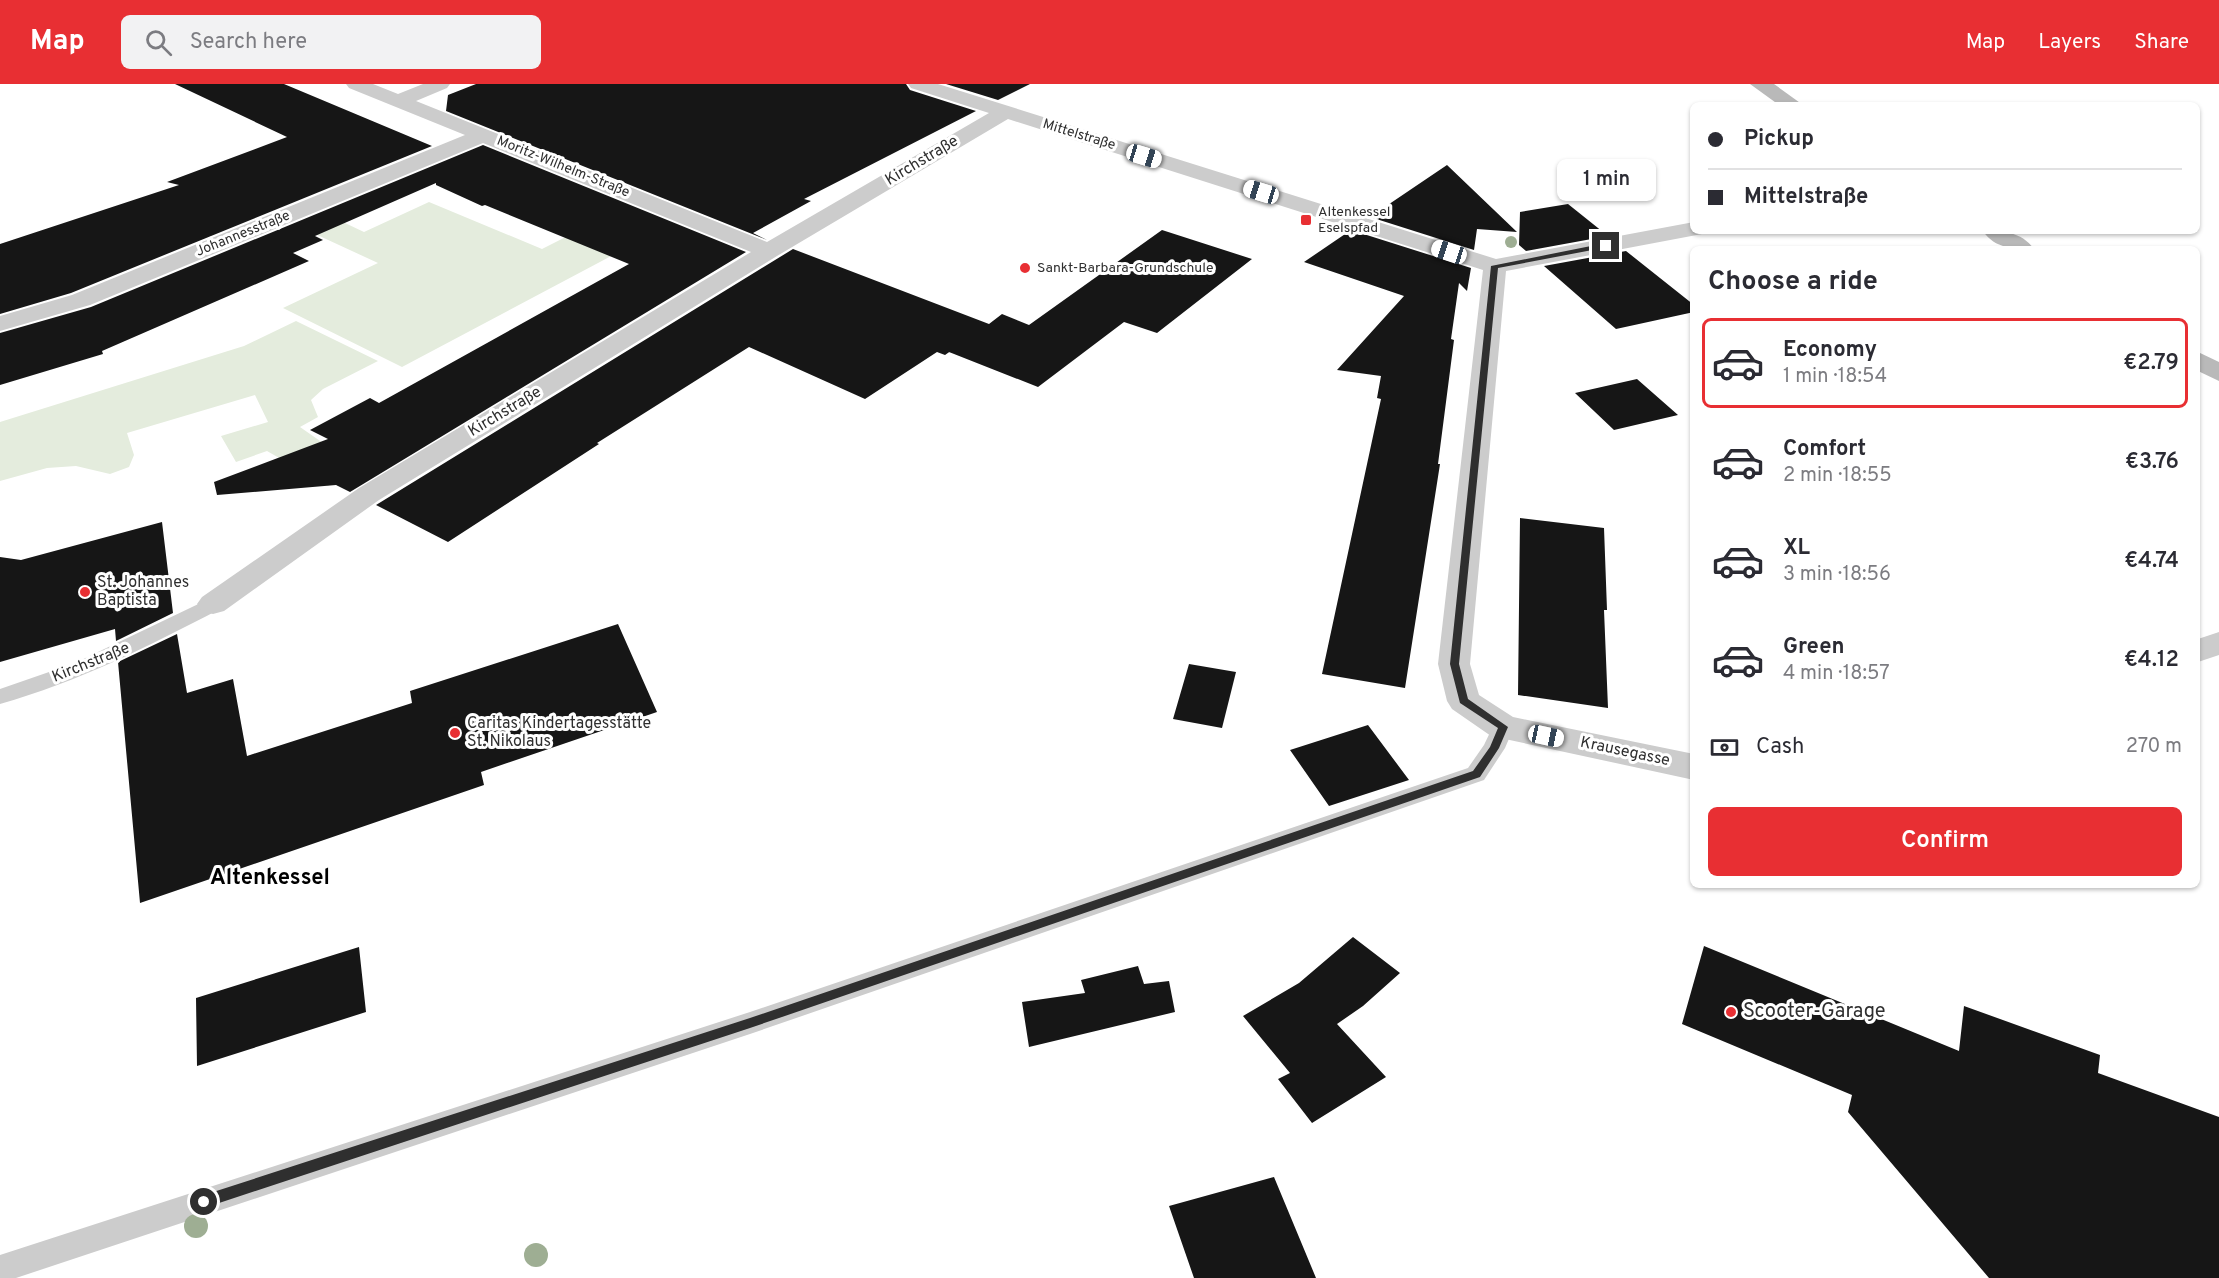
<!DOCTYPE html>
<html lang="en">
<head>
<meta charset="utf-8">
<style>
	:root { --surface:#fff; --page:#f2f2f3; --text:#2b2b33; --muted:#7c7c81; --line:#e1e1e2; --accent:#e82f33 }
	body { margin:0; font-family:Overpass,sans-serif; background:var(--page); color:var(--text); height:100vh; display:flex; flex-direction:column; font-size:22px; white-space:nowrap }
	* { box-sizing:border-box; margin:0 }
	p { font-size:20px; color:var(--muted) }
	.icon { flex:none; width:33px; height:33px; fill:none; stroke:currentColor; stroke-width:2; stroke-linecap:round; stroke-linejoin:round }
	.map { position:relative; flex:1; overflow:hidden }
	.panel { position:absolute; left:1690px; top:162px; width:510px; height:642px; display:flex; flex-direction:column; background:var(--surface); border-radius:9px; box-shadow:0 2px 4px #0004 }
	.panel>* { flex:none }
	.banner { position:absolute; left:1690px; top:18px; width:510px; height:132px; border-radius:9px; box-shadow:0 2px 4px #0004; display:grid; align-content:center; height:132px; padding:0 18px; background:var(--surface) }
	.end { position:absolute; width:27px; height:27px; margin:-14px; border:8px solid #2f2f2f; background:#fff; box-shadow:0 0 0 3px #fff }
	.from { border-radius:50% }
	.bubble { position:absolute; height:42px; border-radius:9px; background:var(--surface); box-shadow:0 2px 4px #0004; font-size:20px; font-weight:600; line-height:42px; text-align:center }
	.car { position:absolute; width:18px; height:36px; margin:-18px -9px; border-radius:8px; box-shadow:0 0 4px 2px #0007; background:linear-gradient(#fff 24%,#345 0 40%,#fff 0 76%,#345 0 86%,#fff 0) }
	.banner b { display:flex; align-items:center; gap:21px; height:57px; font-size:22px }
	.banner b+b { border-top:2px solid var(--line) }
	.banner i { width:15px; height:15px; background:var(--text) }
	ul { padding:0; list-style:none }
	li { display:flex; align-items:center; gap:18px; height:90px; margin:0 12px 9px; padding:0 6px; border:3px solid transparent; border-radius:9px }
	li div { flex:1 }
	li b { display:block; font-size:22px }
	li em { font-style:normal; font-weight:600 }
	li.active { border-color:var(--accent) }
	li>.icon { width:54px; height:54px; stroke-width:1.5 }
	h2 { padding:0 18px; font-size:27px; line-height:72px }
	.pay { display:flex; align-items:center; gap:15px; height:66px; padding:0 18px; font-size:22px }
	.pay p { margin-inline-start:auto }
	.primary-button { display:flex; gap:12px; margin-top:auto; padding:12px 18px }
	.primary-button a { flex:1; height:69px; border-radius:9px; background:var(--accent); color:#fff; font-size:24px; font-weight:600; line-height:69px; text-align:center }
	header { display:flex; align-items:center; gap:36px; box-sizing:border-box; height:84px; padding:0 30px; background:var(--accent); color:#fff }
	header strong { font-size:28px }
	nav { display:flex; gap:33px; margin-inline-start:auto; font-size:21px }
	.search { width:420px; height:54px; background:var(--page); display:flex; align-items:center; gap:15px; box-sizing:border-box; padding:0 21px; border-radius:9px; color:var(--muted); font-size:22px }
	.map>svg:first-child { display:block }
	.green { fill:#e4ecdd }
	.building { fill:#161616 }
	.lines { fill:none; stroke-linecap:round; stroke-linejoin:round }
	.lane { fill:#ccc; fill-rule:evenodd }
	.street { fill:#ccc; fill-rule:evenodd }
	.secondary { fill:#b9b9b9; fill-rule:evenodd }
	.tree { fill:#9eae93 }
	.route { fill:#2f2f2f }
	.poi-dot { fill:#e82f33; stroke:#fff; stroke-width:2 }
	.labels { text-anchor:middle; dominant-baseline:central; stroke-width:6; stroke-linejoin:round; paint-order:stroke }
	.far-street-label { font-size:14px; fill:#2f2f2f; stroke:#fff }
	.far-poi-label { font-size:14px; fill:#2f2f2f; stroke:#fff; text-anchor:start }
	.street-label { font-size:16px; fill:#2f2f2f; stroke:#fff }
	.poi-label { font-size:16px; fill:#2f2f2f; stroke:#fff; text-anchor:start }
	.near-poi-label { font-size:20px; fill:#2f2f2f; stroke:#fff; text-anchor:start }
	.district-label { font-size:22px; font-weight:bold; fill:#000; stroke:#fff }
</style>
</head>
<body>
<header>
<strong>Map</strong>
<div class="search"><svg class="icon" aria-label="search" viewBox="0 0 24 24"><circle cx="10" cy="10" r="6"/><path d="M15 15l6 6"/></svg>Search here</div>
<nav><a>Map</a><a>Layers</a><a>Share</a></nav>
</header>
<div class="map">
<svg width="2219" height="1194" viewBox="0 0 2219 1194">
	<rect width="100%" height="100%" fill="#fff"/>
	<path class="green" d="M 429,118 L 542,165 L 619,126 L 664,144 L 402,283 L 283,224 L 378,179 L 300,143 L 328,131 L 364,148 Z
		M 296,237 L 378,277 L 323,305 L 311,316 L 318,333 L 300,343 L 323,359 L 345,392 L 328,402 L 267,367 L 236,378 L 221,352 L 268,338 L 255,311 L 127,349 L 134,371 L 129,383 L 110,390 L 76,382 L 47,384 L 0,397 L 0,338 L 244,262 Z"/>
	<path class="building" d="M 175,0 L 284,0 L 432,62 L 71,209 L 0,230 L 0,160 L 179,101 L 167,98 L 287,53 Z
		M 476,0 L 906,0 L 910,6 L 976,27 L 804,115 L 811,117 L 753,149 L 767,156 L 446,27 L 448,11 Z
		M 946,0 L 1030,0 L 998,16 Z
		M 483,61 L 746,168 L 350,408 L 336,401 L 217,411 L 214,398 L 328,355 L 310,346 L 370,314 L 379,319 L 629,180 L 485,121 L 482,122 L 436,101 L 436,99 L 315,152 L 323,156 L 293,169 L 309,177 L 102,267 L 103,270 L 0,301 L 0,249 L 91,223 Z
		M 1447,81 L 1517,148 L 1477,145 L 1474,166 L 1370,133 Z
		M 1568,120 L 1608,152 L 1526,167 L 1519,161 L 1520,128 Z
		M 1162,146 L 1252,175 L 1157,249 L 1124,238 L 1038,303 L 949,268 L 985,243 L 945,271 L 937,268 L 865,315 L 749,263 L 597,359 L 599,360 L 448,458 L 376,421 L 793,165 L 989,240 L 1002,230 L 1029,241 Z
		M 1351,146 L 1471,184 L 1467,207 L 1459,199 L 1451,255 L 1454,256 L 1438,380 L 1440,380 L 1405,604 L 1322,590 L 1381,315 L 1377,314 L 1381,292 L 1337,286 L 1404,212 L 1304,178 Z
		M 1626,167 L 1694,221 L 1694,228 L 1616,245 L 1544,182 Z
		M 1637,295 L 1678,331 L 1614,346 L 1575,309 Z
		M 1520,434 L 1604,444 L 1607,526 L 1604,526 L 1608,624 L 1518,611 Z
		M 162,438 L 173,529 L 116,557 L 115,545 L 0,578 L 0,473 L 21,476 Z
		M 618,540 L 657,628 L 481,688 L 484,701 L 140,819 L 118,578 L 177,550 L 187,609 L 233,595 L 247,672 L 412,619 L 410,607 Z
		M 1189,580 L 1236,588 L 1222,644 L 1173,635 Z
		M 1368,641 L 1409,696 L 1329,722 L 1290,666 Z
		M 1353,853 L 1400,889 L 1363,922 L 1337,940 L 1386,993 L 1312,1039 L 1278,995 L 1290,989 L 1243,932 L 1299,899 Z
		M 1704,862 L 1959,967 L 1964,922 L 2100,971 L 2098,989 L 2219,1033 L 2219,1194 L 1989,1194 L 1848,1028 L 1852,1011 L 1682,940 Z
		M 359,863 L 366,928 L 197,982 L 196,914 Z
		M 1138,882 L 1144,900 L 1169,897 L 1175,928 L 1029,963 L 1022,918 L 1085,909 L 1081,896 Z
		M 1274,1093 L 1316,1194 L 1194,1194 L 1169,1122 Z"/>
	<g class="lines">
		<path class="lane" d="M 213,513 L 220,515 L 223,520 L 220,525 C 149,562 78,598 0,620 L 0,605 L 75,579 Z
			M 1503,635 L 1511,638 L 1514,643 L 1505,664 L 1484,696 L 750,950 L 16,1194 L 0,1194 L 0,1171 L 750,928 L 1468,684 L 1484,661 L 1495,638 Z"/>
		<path class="street" d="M 346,0 L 373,0 L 398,10 L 423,0 L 450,0 L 447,4 L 416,17 L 767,158 L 989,29 L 911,4 L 908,0 L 938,0 L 1496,175 L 1694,138 L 1694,147 L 1704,147 L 1702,150 L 1506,187 L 1470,580 L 1479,611 L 1513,633 L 1694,670 L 1694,696 L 1491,652 L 1452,625 L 1447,617 L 1438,580 L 1483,186 L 1008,35 L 777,172 L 379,416 L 224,527 L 213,530 L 202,527 L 197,520 L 202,513 L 359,404 L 751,168 L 483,59 L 90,221 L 0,247 L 0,232 L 72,211 L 465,51 L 349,4 Z
			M 2219,548 L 2219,571 L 2198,578 L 2198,555 Z"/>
		<path class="secondary" d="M 1750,0 L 1774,0 L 1803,21 L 1779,21 Z
			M 1983,147 C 2002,147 2021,147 2034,165 C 2014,165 1995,165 1983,147 Z
			M 2198,268 L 2219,278 L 2219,297 L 2198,287 Z"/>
	</g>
	<g class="tree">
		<circle cx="1511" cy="158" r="6"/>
		<circle cx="196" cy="1142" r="12"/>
		<circle cx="536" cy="1171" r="12"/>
	</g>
	<path class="route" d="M 1606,159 L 1608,163 L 1498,184 L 1459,580 L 1468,615 L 1508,643 L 1499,664 L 1480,693 L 750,944 L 204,1124 L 200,1122 L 198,1118 L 200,1113 L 204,1111 L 750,934 L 1473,687 L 1490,663 L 1498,644 L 1460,619 L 1450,580 L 1491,182 Z"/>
	<g class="poi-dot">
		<rect x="1300" y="130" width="12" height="12" rx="3"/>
		<circle cx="1025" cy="184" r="6"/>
		<circle cx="85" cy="508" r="6"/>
		<circle cx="455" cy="649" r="6"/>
		<circle cx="1731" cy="928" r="6"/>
	</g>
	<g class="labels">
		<g class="far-street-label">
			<text transform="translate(1079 51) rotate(17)">Mittelstraße</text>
			<text transform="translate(563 83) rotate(22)">Moritz-Wilhelm-Straße</text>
			<text transform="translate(243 150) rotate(-22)">Johannesstraße</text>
		</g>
		<g class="far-poi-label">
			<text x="1318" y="128">Altenkessel<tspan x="1318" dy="16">Eselspfad</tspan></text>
			<text x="1037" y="184">Sankt-Barbara-Grundschule</text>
		</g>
		<g class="street-label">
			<text transform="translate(922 77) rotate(-31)">Kirchstraße</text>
			<text transform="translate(505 328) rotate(-31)">Kirchstraße</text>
			<text transform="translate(91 579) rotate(-22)">Kirchstraße</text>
			<text transform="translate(1625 668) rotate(12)">Krausegasse</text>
		</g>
		<g class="poi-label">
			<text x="97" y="499">St. Johannes<tspan x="97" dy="18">Baptista</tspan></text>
			<text x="467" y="640">Caritas Kindertagesstätte<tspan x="467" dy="18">St. Nikolaus</tspan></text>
		</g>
		<g class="near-poi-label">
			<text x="1743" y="928">Scooter-Garage</text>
		</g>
		<g class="district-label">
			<text x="270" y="794">Altenkessel</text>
		</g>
	</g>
</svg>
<i class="end from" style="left:204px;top:1118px"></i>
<i class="end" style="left:1606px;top:162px"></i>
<div class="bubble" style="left:1557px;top:75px;width:99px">1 min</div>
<i class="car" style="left:1144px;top:72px;rotate:107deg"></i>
<i class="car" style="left:1261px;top:108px;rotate:287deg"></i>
<i class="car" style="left:1449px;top:168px;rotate:288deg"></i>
<i class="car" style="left:1546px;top:652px;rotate:102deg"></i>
<div class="banner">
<b><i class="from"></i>Pickup</b>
<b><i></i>Mittelstraße</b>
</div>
<section class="panel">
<h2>Choose a ride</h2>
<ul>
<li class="active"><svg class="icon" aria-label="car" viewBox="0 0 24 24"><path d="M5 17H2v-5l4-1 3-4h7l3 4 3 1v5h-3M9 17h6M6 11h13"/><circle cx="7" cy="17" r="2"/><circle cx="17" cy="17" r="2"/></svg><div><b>Economy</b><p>1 min · 18:54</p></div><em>€2.79</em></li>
<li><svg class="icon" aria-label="car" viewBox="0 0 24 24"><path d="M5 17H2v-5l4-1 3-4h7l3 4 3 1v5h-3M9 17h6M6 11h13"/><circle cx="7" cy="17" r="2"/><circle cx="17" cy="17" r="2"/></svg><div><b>Comfort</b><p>2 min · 18:55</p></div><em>€3.76</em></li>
<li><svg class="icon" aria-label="car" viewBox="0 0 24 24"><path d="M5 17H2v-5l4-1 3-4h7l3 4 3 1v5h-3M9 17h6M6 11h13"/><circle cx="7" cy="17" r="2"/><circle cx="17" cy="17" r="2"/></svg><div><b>XL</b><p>3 min · 18:56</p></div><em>€4.74</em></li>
<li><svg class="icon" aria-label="car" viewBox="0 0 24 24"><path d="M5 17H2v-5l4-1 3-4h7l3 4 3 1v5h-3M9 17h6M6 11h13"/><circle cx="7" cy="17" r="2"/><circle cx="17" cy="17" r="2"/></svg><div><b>Green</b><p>4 min · 18:57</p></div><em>€4.12</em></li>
</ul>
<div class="pay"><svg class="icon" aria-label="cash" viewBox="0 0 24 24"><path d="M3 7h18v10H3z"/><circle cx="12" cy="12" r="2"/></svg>Cash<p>270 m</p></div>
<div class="primary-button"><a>Confirm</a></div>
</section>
</div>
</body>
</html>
